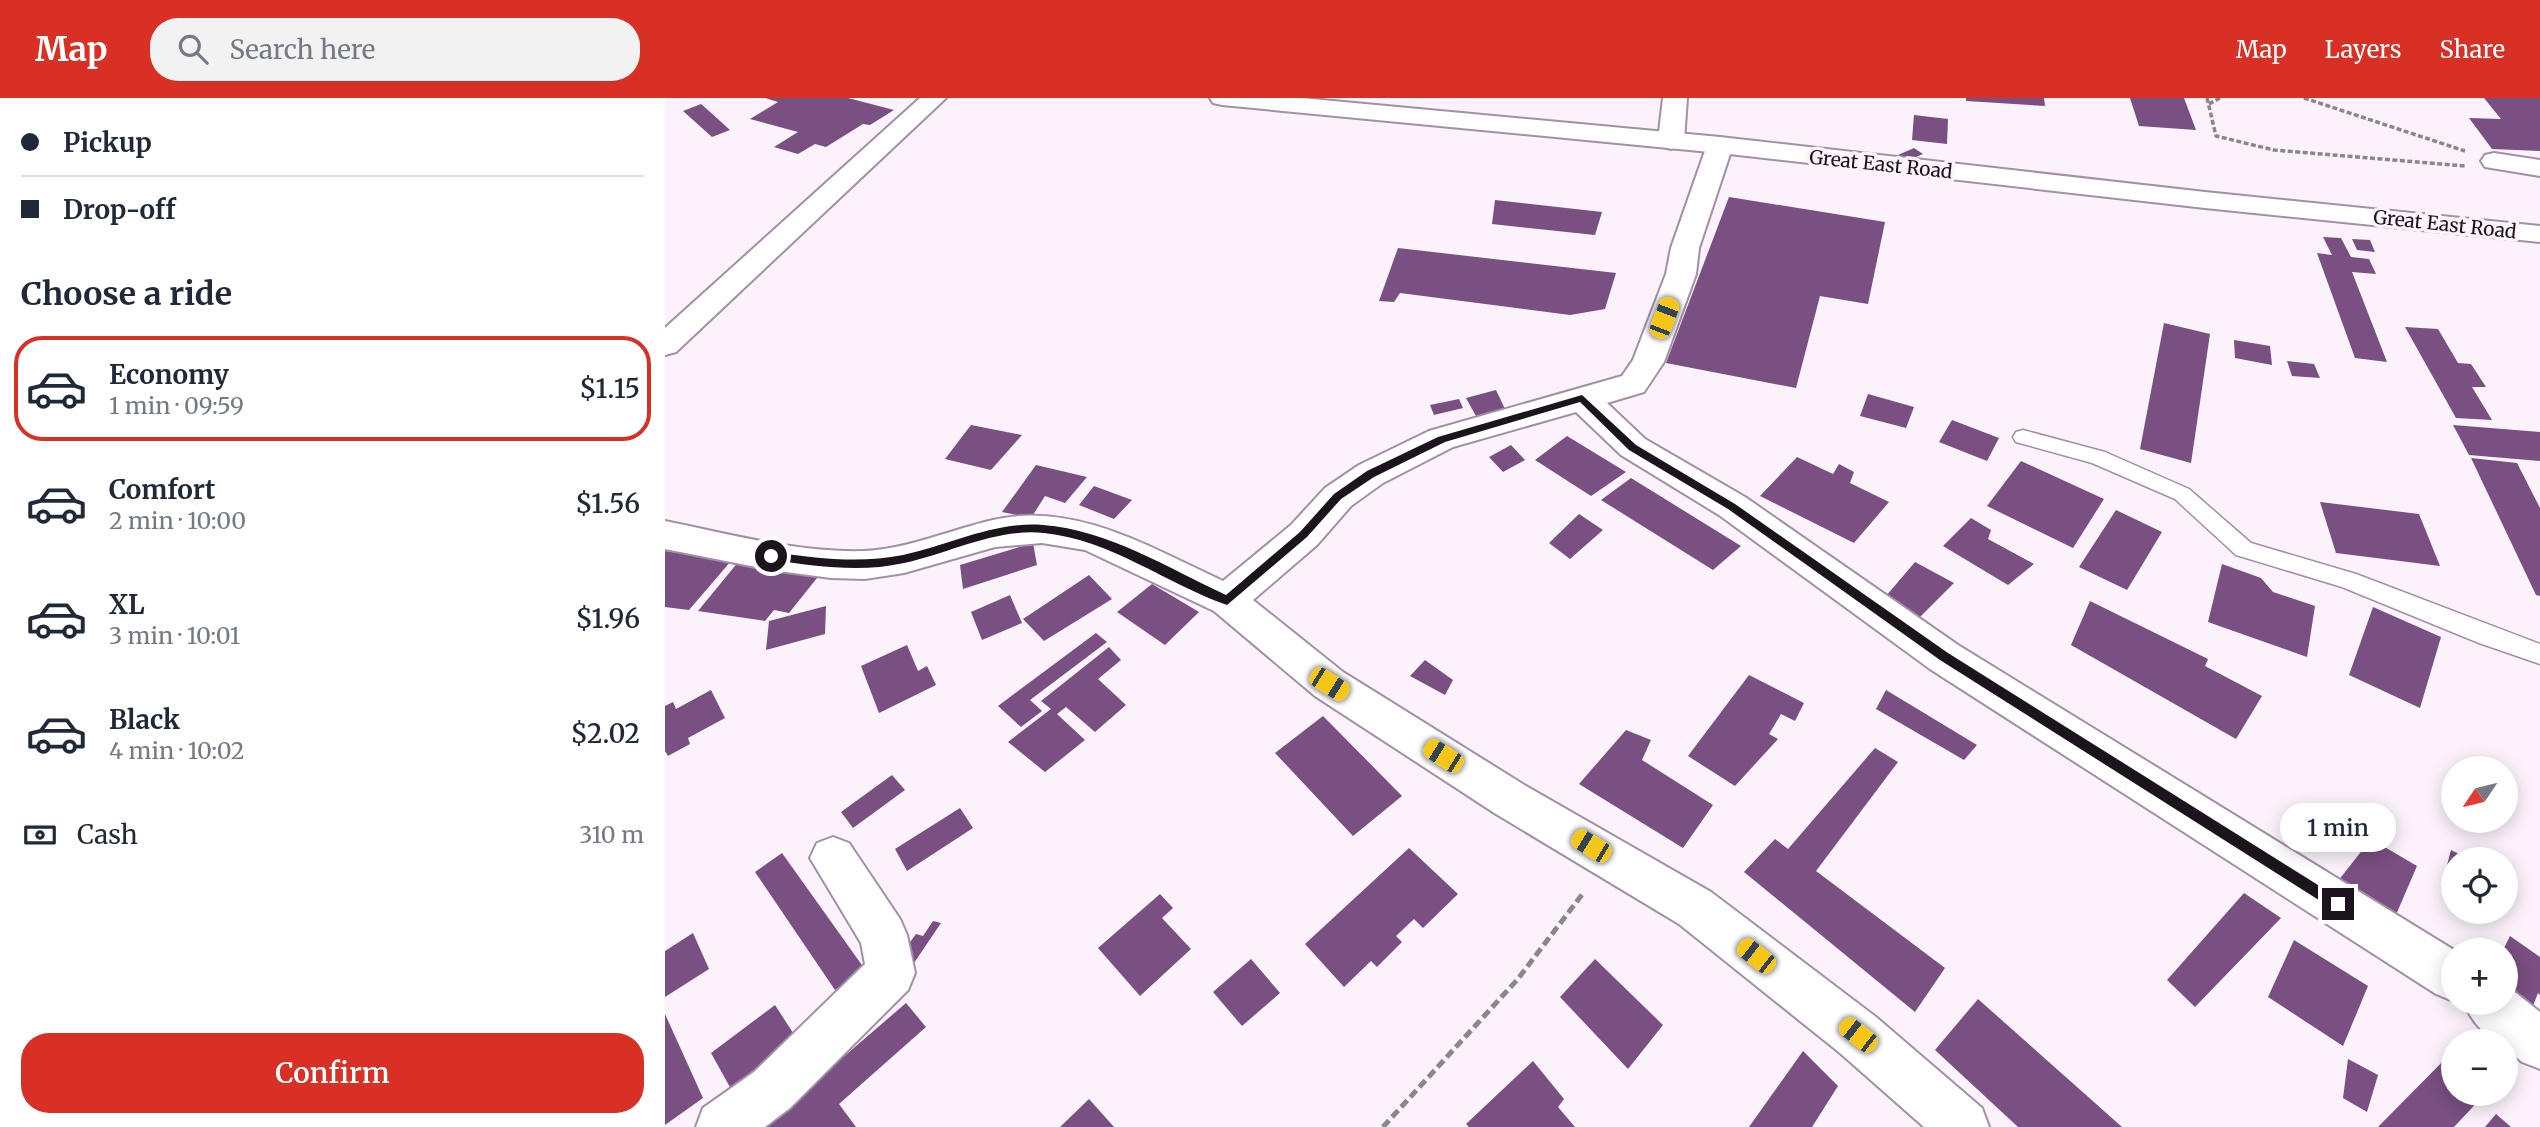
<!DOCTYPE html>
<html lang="en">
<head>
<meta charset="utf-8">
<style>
	:root { --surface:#fff; --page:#f2f2f3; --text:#1f2937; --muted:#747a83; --line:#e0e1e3; --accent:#d93025 }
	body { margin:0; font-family:Merriweather,serif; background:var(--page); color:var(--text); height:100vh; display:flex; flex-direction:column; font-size:26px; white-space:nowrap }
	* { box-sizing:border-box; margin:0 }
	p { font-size:23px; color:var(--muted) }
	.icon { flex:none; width:38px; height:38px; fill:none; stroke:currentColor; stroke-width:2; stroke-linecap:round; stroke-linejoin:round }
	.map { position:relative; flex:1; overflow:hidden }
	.side { display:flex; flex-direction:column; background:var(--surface); width:665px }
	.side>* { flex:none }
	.top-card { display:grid; align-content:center; height:154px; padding:0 21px; background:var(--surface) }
	.needle { width:46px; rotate:235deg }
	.controls { position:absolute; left:1776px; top:658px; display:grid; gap:14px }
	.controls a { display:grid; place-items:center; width:77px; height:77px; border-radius:50%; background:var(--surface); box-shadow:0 4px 18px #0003; font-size:35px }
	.end { position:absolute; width:32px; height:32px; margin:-16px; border:9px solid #1c141d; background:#fff; box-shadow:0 0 0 4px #fff }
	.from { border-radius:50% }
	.bubble { position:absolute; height:49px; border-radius:24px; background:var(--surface); box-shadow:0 4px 18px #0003; font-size:23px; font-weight:600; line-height:49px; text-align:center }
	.car { position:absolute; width:21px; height:42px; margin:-21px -10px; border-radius:9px; box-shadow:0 0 5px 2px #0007; background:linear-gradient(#f5c518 24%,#345 0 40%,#f5c518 0 76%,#345 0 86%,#f5c518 0) }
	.top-card b { display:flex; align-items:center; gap:24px; height:66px; font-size:26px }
	.top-card b+b { border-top:2px solid var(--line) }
	.top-card i { width:18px; height:18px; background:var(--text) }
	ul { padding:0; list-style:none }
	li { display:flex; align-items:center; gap:21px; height:105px; margin:0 14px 10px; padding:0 7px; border:4px solid transparent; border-radius:28px }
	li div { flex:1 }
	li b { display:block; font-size:26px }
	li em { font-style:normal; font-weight:600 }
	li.selected { border-color:var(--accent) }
	li>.icon { width:63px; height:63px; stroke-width:1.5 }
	h2 { padding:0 21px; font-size:32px; line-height:84px }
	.pay { display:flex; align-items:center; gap:18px; height:77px; padding:0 21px; font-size:26px }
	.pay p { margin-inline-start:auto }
	.action { display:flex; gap:14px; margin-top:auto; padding:14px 21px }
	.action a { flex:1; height:80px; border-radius:28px; background:var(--accent); color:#fff; font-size:28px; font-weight:600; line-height:80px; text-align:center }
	header { display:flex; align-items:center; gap:42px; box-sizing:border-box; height:98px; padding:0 35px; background:var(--accent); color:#fff }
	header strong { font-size:33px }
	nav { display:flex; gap:38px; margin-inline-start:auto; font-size:24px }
	.search { width:490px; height:63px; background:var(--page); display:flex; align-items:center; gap:18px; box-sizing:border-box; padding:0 24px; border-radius:28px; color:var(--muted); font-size:26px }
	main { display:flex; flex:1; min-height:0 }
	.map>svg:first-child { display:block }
	.building { fill:#7a4f82 }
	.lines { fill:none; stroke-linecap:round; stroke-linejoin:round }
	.service-casing { stroke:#a38fa7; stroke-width:3 }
	.minor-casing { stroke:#a38fa7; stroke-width:4 }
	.trunk-casing { stroke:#a38fa7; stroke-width:4 }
	.path-far1 { stroke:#8d858e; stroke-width:3.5; stroke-dasharray:5 2.5; stroke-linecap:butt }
	.path { stroke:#8d858e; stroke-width:5; stroke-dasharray:9 4.5; stroke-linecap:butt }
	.service { fill:#fff; fill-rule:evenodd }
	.minor { fill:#fff; fill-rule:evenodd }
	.trunk { fill:#fff; fill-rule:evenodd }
	.route { fill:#1c141d }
	.labels { text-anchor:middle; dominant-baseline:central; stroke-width:7; stroke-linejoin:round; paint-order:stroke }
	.far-street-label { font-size:19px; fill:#1c141d; stroke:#fbf2fc }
</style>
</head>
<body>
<header>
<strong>Map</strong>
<div class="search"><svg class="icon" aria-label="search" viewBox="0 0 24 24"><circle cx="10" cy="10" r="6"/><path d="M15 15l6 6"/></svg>Search here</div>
<nav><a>Map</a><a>Layers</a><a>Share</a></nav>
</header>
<main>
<section class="side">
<div class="top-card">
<b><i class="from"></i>Pickup</b>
<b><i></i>Drop-off</b>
</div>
<h2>Choose a ride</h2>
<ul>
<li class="selected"><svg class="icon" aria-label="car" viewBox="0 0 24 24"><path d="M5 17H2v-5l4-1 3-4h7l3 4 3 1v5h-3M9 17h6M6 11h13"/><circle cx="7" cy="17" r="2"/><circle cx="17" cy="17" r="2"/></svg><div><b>Economy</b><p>1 min · 09:59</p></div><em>$1.15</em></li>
<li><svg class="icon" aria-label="car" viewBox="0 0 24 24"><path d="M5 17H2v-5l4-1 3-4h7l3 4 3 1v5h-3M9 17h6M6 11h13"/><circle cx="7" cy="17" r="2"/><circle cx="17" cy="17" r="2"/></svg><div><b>Comfort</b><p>2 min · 10:00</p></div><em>$1.56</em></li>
<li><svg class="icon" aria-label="car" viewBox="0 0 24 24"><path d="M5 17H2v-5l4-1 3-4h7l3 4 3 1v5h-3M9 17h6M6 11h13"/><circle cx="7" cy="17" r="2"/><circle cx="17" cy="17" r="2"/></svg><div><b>XL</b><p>3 min · 10:01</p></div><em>$1.96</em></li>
<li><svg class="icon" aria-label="car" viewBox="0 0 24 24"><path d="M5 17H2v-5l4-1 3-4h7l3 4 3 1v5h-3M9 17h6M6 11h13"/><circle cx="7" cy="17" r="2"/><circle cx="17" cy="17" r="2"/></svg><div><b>Black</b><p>4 min · 10:02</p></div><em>$2.02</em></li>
</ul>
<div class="pay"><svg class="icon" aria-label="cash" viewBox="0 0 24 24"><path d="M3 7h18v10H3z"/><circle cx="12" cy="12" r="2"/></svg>Cash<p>310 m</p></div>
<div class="action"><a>Confirm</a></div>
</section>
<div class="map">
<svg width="1875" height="1029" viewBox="0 0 1875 1029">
	<rect width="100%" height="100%" fill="#fbf2fc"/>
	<path class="building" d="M 100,0 L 183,0 L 229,12 L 205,27 L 198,26 L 161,49 L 150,46 L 133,56 L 109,49 L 133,34 L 85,21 L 113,4 Z
		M 1301,0 L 1379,0 L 1380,8 L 1301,3 Z
		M 1465,0 L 1519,0 L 1531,32 L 1474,28 Z
		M 1819,0 L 1875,0 L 1875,53 L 1827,51 L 1804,20 L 1836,21 Z
		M 36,6 L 44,13 L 65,32 L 47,39 L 18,13 Z
		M 1249,17 L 1283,21 L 1282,46 L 1247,42 Z
		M 1249,50 L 1258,56 L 1242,63 L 1233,57 Z
		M 1064,99 L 1220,124 L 1203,206 L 1155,198 L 1131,290 L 1001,265 Z
		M 830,102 L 937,114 L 930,137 L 827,126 Z
		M 1658,139 L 1676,140 L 1686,159 L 1704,161 L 1711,176 L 1687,174 L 1722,264 L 1690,260 L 1652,155 L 1667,157 Z
		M 1687,141 L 1705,142 L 1710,154 L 1692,152 Z
		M 733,150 L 951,175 L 940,211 L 905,217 L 735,195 L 729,204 L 714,203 Z
		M 1499,225 L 1545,236 L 1526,365 L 1475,351 Z
		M 1740,229 L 1773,231 L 1793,265 L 1806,266 L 1821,289 L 1807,289 L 1827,322 L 1791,320 Z
		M 1569,242 L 1605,248 L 1607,267 L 1570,260 Z
		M 1622,263 L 1649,266 L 1655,280 L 1627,278 Z
		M 831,292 L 840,311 L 811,318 L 801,300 Z
		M 1203,296 L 1249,309 L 1241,330 L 1195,318 Z
		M 794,301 L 798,310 L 769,317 L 765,307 Z
		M 1287,322 L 1334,340 L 1322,363 L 1274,344 Z
		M 306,327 L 357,337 L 326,372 L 280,361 Z
		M 1788,327 L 1875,334 L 1875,363 L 1804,357 Z
		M 902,338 L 961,374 L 926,398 L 870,362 Z
		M 846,347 L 860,362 L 838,374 L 824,359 Z
		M 1132,359 L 1168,376 L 1174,366 L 1189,374 L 1185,385 L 1224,404 L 1189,445 L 1095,398 Z
		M 1806,360 L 1852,365 L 1875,410 L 1875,498 L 1871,497 Z
		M 1356,363 L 1439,401 L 1408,450 L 1322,408 Z
		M 371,367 L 422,379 L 400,405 L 380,398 L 366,420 L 337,414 Z
		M 966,380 L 1076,448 L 1048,472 L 936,402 Z
		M 429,388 L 467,402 L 449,421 L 414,407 Z
		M 1655,404 L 1754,416 L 1775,468 L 1671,455 Z
		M 1451,412 L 1497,434 L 1462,492 L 1414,469 Z
		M 914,416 L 938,432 L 905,461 L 884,445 Z
		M 1306,420 L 1326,432 L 1323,441 L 1369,466 L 1343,487 L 1278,448 Z
		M 368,445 L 372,467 L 298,491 L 295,467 Z
		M 0,453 L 66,463 L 24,512 L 0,509 Z
		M 74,463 L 156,475 L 124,515 L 109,512 L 100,523 L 33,513 Z
		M 1250,464 L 1289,485 L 1254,520 L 1221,498 Z
		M 1557,466 L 1596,480 L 1608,494 L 1650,508 L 1642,559 L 1543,524 Z
		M 424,477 L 447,501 L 379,543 L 358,521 Z
		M 487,486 L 534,514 L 500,547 L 452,514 Z
		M 345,497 L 357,525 L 317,542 L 306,514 Z
		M 1425,503 L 1543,561 L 1540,568 L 1597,598 L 1571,641 L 1406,547 Z
		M 161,508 L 160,536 L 101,552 L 104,523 Z
		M 1708,509 L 1776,539 L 1755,610 L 1684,577 Z
		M 431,535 L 442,544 L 365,602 L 377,613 L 356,629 L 333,608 Z
		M 242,547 L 253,573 L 262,568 L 271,587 L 214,615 L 196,568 Z
		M 444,549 L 456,562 L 433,581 L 461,607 L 430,634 L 401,609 L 392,616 L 420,642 L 380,674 L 343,644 L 386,611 L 376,603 Z
		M 760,562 L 788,582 L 780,597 L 745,578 Z
		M 1084,577 L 1139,605 L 1130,623 L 1116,616 L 1104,636 L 1113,641 L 1070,688 L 1023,658 Z
		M 46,592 L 60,620 L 23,640 L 25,646 L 3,658 L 0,653 L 0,608 L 8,604 L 11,611 Z
		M 1221,592 L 1312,647 L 1299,662 L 1211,611 Z
		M 658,618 L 737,698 L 688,738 L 610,655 Z
		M 961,632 L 986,642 L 977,662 L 1048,707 L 1018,750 L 914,686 Z
		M 1210,650 L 1233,664 L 1151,773 L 1280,870 L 1250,914 L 1079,774 L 1110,741 L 1123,751 Z
		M 227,677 L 240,692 L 188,730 L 176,714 Z
		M 295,710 L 308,730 L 242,773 L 230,751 Z
		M 1706,741 L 1752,768 L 1730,819 L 1673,783 Z
		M 744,750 L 793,796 L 758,830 L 749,821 L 731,838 L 737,844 L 712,869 L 706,863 L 679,889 L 640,846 Z
		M 1786,752 L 1804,761 L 1788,761 L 1788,797 L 1776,790 Z
		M 117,755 L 199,870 L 170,892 L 90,774 Z
		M 1579,795 L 1616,820 L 1530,909 L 1502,882 Z
		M 495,796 L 508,810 L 497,820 L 526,851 L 475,898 L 433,850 Z
		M 268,823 L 276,825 L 249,865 L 234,859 L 251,836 L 258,838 Z
		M 28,835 L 44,871 L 0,899 L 0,853 Z
		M 1845,838 L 1875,859 L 1875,897 L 1873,895 L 1866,913 L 1841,896 L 1841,852 L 1838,852 Z
		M 1629,842 L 1703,888 L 1678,948 L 1603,899 Z
		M 586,861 L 615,895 L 577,928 L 548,894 Z
		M 930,861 L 998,927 L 963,971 L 895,899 Z
		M 1313,901 L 1457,1029 L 1353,1029 L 1270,952 Z
		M 241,905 L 261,929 L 174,1006 L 191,1029 L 97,1029 Z
		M 110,907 L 132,941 L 66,991 L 46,955 Z
		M 0,916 L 38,1000 L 0,1027 Z
		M 1138,953 L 1173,988 L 1147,1029 L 1084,1029 Z
		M 1788,953 L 1788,996 L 1820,996 L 1789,1029 L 1713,1029 Z
		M 1683,961 L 1713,977 L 1702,1014 L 1678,1000 Z
		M 868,963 L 899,1001 L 893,1009 L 910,1029 L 804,1029 L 801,1026 Z
		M 424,1001 L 449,1029 L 395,1029 Z
		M 1831,1016 L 1846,1029 L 1820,1029 Z"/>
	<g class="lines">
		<g class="service-casing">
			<path id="service" d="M 1358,332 L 1440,354 L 1524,391 L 1586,445 L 1691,476 L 1875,546 L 1875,566 L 1814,545 L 1677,489 L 1571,457 L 1510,401 L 1427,365 L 1351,344 L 1348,339 L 1351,334 Z"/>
		</g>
		<g class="minor-casing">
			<path id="minor" d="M 255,0 L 281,0 L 11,254 L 0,257 L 0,230 Z
				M 998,0 L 1022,0 L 1019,43 L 1015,48 L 1006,51 L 997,48 L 993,43 Z
				M 1055,39 L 1064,42 L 1068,47 L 1034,150 L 1031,176 L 999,264 L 979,294 L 942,305 L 980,341 L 1080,399 L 1293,547 L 1789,852 L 1788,903 L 1771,896 L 1265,571 L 1054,417 L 956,357 L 911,314 L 788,349 L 718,385 L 686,408 L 652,447 L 588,502 L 678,574 L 861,688 L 1046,794 L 1211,919 L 1317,1010 L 1324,1029 L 1259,1029 L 1175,955 L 1014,826 L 831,716 L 650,598 L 549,513 L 420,452 L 377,445 L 330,449 L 239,475 L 200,481 L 166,480 L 106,472 L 0,451 L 0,423 C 64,436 133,455 199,453 C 243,451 285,432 328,422 C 410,403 486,450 558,483 L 626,427 L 660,390 L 694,367 L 764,333 L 957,278 L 968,262 L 1001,176 L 1006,150 L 1042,47 L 1046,42 Z
				M 1829,55 L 1875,62 L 1875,78 L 1820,69 L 1816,63 L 1820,57 Z
				M 168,739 L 184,745 L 235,821 L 242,837 L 250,875 L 243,892 L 125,1010 L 100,1029 L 31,1029 L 38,1010 L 89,974 L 200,866 L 196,845 L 145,760 L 152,745 Z
				M 1841,887 L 1875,914 L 1875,971 L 1857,964 L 1841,950 L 1841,943 C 1821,943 1806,922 1799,905 L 1841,905 Z"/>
		</g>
		<g class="trunk-casing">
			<path id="trunk" d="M 545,0 L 636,0 L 1055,39 L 1540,94 L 1875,128 L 1875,144 L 1540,110 L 1055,55 L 557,7 L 548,5 Z"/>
		</g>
		<path class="path-far1" d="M 1542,0 L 1551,38 L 1609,52 L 1800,68
			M 1639,0 L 1800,53
			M 1544,6 L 1555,0"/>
		<path class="path" d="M 718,1029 L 852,882 L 919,794"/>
		<use href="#service" class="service"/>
		<use href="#minor" class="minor"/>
		<use href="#trunk" class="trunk"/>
	</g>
	<path class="route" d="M 917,297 L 971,347 L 1070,406 L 1283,555 L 1677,802 L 1677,811 L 1668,811 L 1275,562 L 1063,411 L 964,352 L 915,304 L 780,344 L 709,379 L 676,401 L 642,439 L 562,507 C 500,485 446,442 379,435 C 331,430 285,455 239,465 C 194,475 151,468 106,462 L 101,458 L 106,454 C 151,460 194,466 238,457 C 284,447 330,423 378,427 C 443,432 503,470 561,497 L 635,434 L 669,396 L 702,373 L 773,339 Z"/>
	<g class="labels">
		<g class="far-street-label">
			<text transform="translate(1216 66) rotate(6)">Great East Road</text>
			<text transform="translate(1780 126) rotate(6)">Great East Road</text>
		</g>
	</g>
</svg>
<div class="controls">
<a><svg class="needle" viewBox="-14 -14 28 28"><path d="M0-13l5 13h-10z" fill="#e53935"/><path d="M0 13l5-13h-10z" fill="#747a83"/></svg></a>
<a><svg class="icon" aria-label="locate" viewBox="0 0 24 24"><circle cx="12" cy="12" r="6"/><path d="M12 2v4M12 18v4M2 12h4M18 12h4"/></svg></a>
<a>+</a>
<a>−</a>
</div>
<i class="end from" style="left:106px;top:458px"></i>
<i class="end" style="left:1673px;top:806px"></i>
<div class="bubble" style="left:1615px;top:705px;width:116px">1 min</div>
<i class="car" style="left:999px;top:220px;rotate:21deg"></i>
<i class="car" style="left:664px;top:586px;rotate:122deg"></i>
<i class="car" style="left:778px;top:658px;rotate:302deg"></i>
<i class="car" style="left:926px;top:748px;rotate:301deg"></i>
<i class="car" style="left:1091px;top:858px;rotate:308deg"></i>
<i class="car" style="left:1193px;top:937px;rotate:308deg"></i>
</div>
</main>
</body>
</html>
